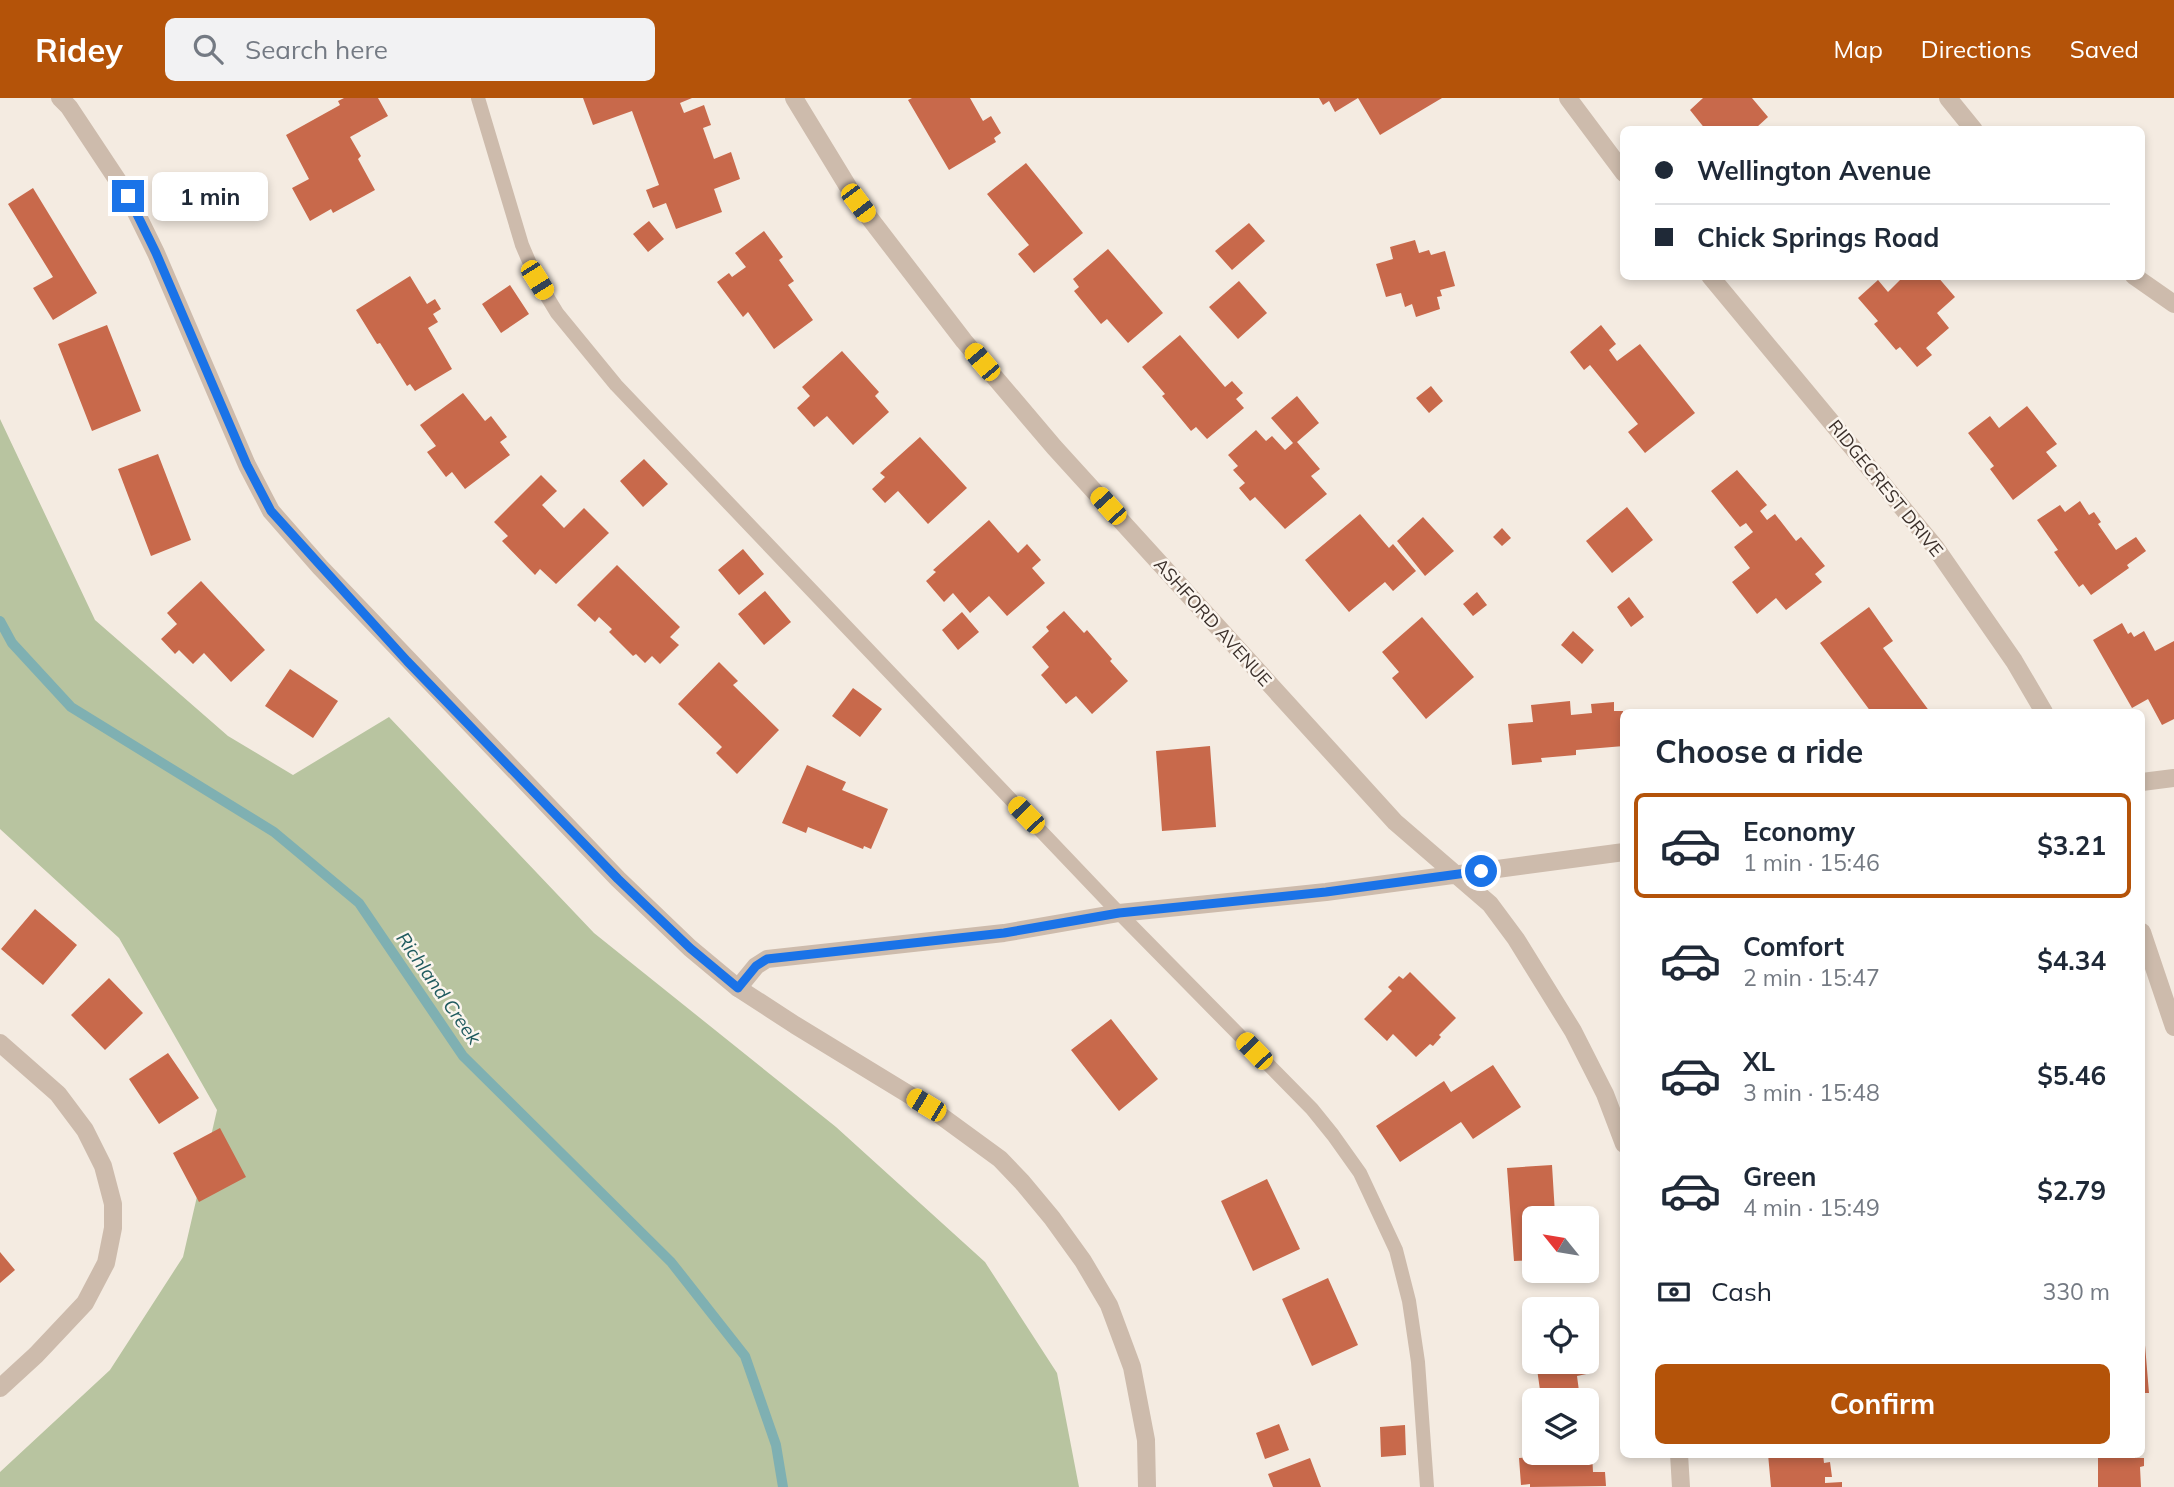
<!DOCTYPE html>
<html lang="en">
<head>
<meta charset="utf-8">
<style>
	:root { --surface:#fff; --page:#f2f2f3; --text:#1f2937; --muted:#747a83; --line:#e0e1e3; --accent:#b45309 }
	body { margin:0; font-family:Mulish,sans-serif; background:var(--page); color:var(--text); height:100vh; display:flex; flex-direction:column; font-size:26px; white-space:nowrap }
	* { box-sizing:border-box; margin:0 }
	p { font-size:23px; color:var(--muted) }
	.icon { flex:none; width:38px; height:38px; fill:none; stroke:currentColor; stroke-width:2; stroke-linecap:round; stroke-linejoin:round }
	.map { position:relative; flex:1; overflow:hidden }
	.side { position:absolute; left:1620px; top:611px; width:525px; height:749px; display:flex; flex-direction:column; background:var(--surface); border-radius:10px; box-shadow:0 4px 10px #0003 }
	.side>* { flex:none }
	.hud { position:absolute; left:1620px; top:28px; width:525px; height:154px; border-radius:10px; box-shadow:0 4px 10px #0003; display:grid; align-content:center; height:154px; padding:0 35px; background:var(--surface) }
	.needle { width:46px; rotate:300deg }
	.tools { position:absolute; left:1522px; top:1108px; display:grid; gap:14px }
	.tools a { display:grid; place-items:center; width:77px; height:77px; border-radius:10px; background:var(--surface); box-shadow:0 4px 10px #0003; font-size:35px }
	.end { position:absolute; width:32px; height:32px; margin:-16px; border:9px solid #1a73e8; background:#fff; box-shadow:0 0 0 4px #fff }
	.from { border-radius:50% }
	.bubble { position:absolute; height:49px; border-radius:10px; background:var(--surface); box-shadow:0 4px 10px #0003; font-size:23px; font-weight:700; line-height:49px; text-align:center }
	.car { position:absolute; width:21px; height:42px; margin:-21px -10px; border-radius:9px; box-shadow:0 0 5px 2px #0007; background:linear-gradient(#f5c518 24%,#345 0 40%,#f5c518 0 76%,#345 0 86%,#f5c518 0) }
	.hud b { display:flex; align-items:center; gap:24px; height:66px; font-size:26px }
	.hud b+b { border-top:2px solid var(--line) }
	.hud i { width:18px; height:18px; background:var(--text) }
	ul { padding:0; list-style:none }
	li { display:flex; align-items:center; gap:21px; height:105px; margin:0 14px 10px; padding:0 21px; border:4px solid transparent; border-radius:10px }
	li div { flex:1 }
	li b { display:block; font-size:26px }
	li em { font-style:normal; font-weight:700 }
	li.on { border-color:var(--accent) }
	li>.icon { width:63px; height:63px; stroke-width:1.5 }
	h2 { padding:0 35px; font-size:32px; line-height:84px }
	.pay { display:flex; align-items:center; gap:18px; height:77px; padding:0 35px; font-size:26px }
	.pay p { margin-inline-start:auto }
	.primary-button { display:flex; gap:14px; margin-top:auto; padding:14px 35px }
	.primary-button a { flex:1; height:80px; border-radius:10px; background:var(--accent); color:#fff; font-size:28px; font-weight:700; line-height:80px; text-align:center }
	header { display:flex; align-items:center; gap:42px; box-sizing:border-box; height:98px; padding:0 35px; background:var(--accent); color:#fff }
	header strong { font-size:33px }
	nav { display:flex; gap:38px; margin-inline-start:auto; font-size:24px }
	.search { width:490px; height:63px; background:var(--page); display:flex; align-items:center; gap:18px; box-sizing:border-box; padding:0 24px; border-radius:10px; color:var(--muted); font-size:26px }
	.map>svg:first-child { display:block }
	.green { fill:#b8c4a0 }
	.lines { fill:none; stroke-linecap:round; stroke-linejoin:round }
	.stream { stroke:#7fb0b2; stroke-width:10 }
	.building { fill:#c8694b }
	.service { stroke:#cdbbac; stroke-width:14 }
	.minor { stroke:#cdbbac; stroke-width:18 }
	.tertiary { stroke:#cdbbac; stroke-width:18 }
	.route { stroke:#1a73e8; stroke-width:9 }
	.labels { text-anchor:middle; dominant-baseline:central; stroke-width:5; stroke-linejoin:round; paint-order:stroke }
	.street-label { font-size:18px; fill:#3b302b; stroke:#fbf5ee }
	.water-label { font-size:19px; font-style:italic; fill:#1f5a5e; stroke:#fbf5ee }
</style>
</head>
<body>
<header>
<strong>Ridey</strong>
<div class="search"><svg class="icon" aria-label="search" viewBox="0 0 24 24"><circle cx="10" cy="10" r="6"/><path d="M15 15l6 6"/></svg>Search here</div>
<nav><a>Map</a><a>Directions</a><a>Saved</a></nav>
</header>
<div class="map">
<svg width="2174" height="1389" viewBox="0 0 2174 1389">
	<rect width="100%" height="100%" fill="#f4ebe1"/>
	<path class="green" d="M 0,321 L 95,522 L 228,638 L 293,677 L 389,619 L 594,835 L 836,1029 L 985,1164 L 1057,1275 L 1079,1389 L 0,1389 L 0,1374 L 110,1272 L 183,1159 L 217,1012 L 119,840 L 0,731 Z"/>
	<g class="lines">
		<path class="stream" d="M 0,523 L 12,545 L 71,609 L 274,734 L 359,805 L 463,958 L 671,1164 L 745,1258 L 776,1347 L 783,1389"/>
	</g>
	<path class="building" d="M 344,0 L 378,0 L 388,18 L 350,39 L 361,58 L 358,61 L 375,92 L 333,115 L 331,111 L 310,123 L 292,90 L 309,81 L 286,37 L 340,7 L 338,3 Z
		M 583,0 L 692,0 L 680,5 L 684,15 L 704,7 L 711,27 L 703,30 L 714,61 L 731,54 L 740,81 L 714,91 L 722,114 L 676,131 L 666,105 L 653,110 L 646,92 L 659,87 L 632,13 L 593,27 Z
		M 912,0 L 970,0 L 983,23 L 991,18 L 1001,35 L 994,40 L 996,44 L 949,72 L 908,2 Z
		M 1319,0 L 1442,0 L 1380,37 L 1358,0 L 1335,14 L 1329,3 L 1323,7 Z
		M 1703,0 L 1752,0 L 1768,19 L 1757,29 L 1759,32 L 1706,32 L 1690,12 Z
		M 1026,65 L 1083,135 L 1034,175 L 1018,156 L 1029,147 L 987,96 Z
		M 33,90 L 97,195 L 53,222 L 33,190 L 53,179 L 8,106 Z
		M 649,123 L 664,141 L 648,154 L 633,136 Z
		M 1249,125 L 1265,143 L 1232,172 L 1215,153 Z
		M 764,133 L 783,159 L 779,162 L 794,183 L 788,187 L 813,222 L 774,251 L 748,214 L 743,219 L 717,184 L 729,175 L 732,179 L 746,169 L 735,155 Z
		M 1415,142 L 1419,155 L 1429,152 L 1431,157 L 1445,153 L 1455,188 L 1440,192 L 1442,198 L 1437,199 L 1440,211 L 1416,219 L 1412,206 L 1405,209 L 1401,195 L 1386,199 L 1376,166 L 1393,161 L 1390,149 Z
		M 1108,151 L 1163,215 L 1128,245 L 1107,221 L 1101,226 L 1074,193 L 1079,189 L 1073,181 Z
		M 410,178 L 427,206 L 435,201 L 441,211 L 433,216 L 438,224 L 428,230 L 452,271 L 415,293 L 410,286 L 407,288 L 380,245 L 377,246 L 356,212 Z
		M 1904,178 L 1937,178 L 1955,199 L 1937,215 L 1949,230 L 1926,250 L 1932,257 L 1917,269 L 1900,249 L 1896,252 L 1874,226 L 1878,223 L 1858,200 L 1878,182 L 1888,194 Z
		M 1239,183 L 1267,215 L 1238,241 L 1209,209 Z
		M 510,187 L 529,216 L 501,235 L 482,206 Z
		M 107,227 L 141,313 L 92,333 L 58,246 Z
		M 1601,227 L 1616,246 L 1609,252 L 1617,263 L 1640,246 L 1695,315 L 1645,355 L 1628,334 L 1638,326 L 1590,267 L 1584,272 L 1570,254 Z
		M 1180,237 L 1225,289 L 1232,283 L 1243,295 L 1236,301 L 1244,310 L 1207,341 L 1196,329 L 1191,333 L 1162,298 L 1165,296 L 1142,269 Z
		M 842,253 L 879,294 L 875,298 L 889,314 L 853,347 L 827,318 L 814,329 L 797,310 L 810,298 L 802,289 Z
		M 1431,288 L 1443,303 L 1429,315 L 1416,300 Z
		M 463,295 L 485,323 L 491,318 L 507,339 L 500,344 L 510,357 L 465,391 L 452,374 L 446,379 L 427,354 L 436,348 L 420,327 Z
		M 1297,298 L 1319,325 L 1297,344 L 1320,371 L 1311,378 L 1327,396 L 1285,431 L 1255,399 L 1250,403 L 1239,390 L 1245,385 L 1233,372 L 1238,368 L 1228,357 L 1256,332 L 1266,343 L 1272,338 L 1285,352 L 1293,345 L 1271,320 Z
		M 2027,308 L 2057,346 L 2046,354 L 2057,368 L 2013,402 L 1990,371 L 1994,368 L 1968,335 L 1990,318 L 1999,330 Z
		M 920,339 L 967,390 L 928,426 L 898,393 L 885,405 L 872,391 L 885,379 L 880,375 Z
		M 158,356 L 191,442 L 151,458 L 118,371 Z
		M 644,361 L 668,386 L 643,409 L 620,383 Z
		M 1737,372 L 1767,407 L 1760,413 L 1767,422 L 1775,416 L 1796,443 L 1801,439 L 1825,468 L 1815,476 L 1822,484 L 1786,512 L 1776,500 L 1757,516 L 1732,484 L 1750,470 L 1734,449 L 1753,434 L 1746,425 L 1740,429 L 1711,393 Z
		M 541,377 L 557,393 L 542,407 L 564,430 L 584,410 L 609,435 L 556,486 L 540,471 L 535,477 L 502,443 L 508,438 L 494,424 Z
		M 2080,403 L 2089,417 L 2094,414 L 2101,424 L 2098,426 L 2116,452 L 2136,439 L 2146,453 L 2127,467 L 2129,470 L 2091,497 L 2083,486 L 2079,489 L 2054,454 L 2058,452 L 2037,422 L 2060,407 L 2065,414 Z
		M 1627,409 L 1653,442 L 1612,475 L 1586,443 Z
		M 1360,416 L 1389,450 L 1393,446 L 1416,473 L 1393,493 L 1385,484 L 1349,514 L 1305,462 Z
		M 1423,419 L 1454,453 L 1425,478 L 1397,443 Z
		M 989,422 L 1018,455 L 1027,446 L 1041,462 L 1032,470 L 1045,485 L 1007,518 L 989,498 L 970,515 L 953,495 L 944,504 L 926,483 L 936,474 L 933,472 Z
		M 1502,430 L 1511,440 L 1502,448 L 1493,439 Z
		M 743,451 L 764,476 L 739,497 L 718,472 Z
		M 617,467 L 680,529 L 670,539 L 679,547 L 660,566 L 652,558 L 645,565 L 636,556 L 633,558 L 609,534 L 612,531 L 599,519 L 595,524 L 577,507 Z
		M 201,483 L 265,552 L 231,584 L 204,555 L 193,566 L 179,552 L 175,556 L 161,541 L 177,526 L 167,515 Z
		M 765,493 L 791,524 L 764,547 L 738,516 Z
		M 1477,494 L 1487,507 L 1473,518 L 1463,506 Z
		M 1629,499 L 1644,519 L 1631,529 L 1617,509 Z
		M 1869,509 L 1893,543 L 1883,550 L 1930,614 L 1871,614 L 1820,545 Z
		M 1064,513 L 1084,535 L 1087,532 L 1112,561 L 1110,563 L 1128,583 L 1092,616 L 1076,598 L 1066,606 L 1041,577 L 1049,569 L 1032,549 L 1049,533 L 1046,529 Z
		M 962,514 L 979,534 L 958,552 L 942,532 Z
		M 1422,519 L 1474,579 L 1426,621 L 1392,580 L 1399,574 L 1382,554 Z
		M 2122,525 L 2128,536 L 2131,534 L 2134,539 L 2144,533 L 2155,553 L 2174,543 L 2174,621 L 2162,627 L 2148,601 L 2132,610 L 2093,542 Z
		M 1573,533 L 1594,552 L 1582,566 L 1561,547 Z
		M 719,564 L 738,583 L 733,587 L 779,632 L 737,676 L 716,655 L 722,649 L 678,606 Z
		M 290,571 L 338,603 L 313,640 L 265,608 Z
		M 853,590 L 882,611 L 860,639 L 832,618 Z
		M 1570,603 L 1571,617 L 1592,615 L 1591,606 L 1614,604 L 1614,613 L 1623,613 L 1624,648 L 1576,652 L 1576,657 L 1541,660 L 1542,664 L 1512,667 L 1508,626 L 1533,624 L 1531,607 Z
		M 1210,648 L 1216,729 L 1162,733 L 1156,653 Z
		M 807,667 L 846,684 L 842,692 L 888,711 L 871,751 L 864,748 L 863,751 L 808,729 L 806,735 L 782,725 Z
		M 35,811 L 77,847 L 43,887 L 1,851 Z
		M 1410,874 L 1456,920 L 1439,937 L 1441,939 L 1433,948 L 1430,946 L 1416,959 L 1393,936 L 1387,943 L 1364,921 L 1392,893 L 1388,889 L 1399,878 L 1403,881 Z
		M 109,880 L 143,915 L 105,952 L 71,917 Z
		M 1111,921 L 1158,981 L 1119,1013 L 1071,952 Z
		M 168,955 L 199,1000 L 159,1026 L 129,981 Z
		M 1493,967 L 1521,1009 L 1473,1041 L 1461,1024 L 1400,1064 L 1376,1028 L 1444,983 L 1451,994 Z
		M 220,1030 L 246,1079 L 199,1104 L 173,1055 Z
		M 1552,1067 L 1555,1116 L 1561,1116 L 1561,1120 L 1535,1120 L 1535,1162 L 1514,1163 L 1507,1070 Z
		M 1267,1081 L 1300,1151 L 1253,1173 L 1221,1103 Z
		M 0,1154 L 15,1172 L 0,1185 Z
		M 1328,1180 L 1358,1247 L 1312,1268 L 1282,1201 Z
		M 2144,1235 L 2149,1295 L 2142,1295 L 2142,1236 Z
		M 1536,1264 L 1589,1264 L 1591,1275 L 1577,1278 L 1579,1293 L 1541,1299 Z
		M 1279,1326 L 1289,1352 L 1265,1361 L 1256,1335 Z
		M 1405,1327 L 1406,1357 L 1381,1359 L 1380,1329 Z
		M 1551,1354 L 1592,1355 L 1593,1374 L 1605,1374 L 1606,1388 L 1530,1389 L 1530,1386 L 1521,1387 L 1519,1360 L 1551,1358 Z
		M 1768,1356 L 1823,1356 L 1824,1365 L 1830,1364 L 1832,1379 L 1825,1379 L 1825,1385 L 1842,1384 L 1842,1389 L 1771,1389 Z
		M 2094,1356 L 2136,1356 L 2136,1360 L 2144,1360 L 2144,1368 L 2140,1369 L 2141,1389 L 2098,1389 L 2098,1360 L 2094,1360 Z
		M 1310,1360 L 1321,1389 L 1273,1389 L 1268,1376 Z"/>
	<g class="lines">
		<path class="service" d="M 478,0 L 522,147 L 537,182 L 557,215 L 616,287 L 1119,815 L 1312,1011 L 1333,1037 L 1360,1075 L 1396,1152 L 1409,1203 L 1418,1264 L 1427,1389"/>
		<path class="minor" d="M 794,0 L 858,105 L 964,243 L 1054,349 L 1395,724 L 1490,806 L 1516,841 L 1573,933 L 1605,996 L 1624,1046
			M 1568,0 L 1624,75
			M 1948,0 L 1974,32
			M 1710,178 L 1935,449 L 2014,563 L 2044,614
			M 2134,178 L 2174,206
			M 2142,684 L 2174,680
			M 2142,834 L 2174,929
			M 738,890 L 756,868 L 767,861 L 1004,835 L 1119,815 L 1326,794 L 1624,754
			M 0,945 L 58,996 L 85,1032 L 103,1068 L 113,1106 L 113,1130 L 106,1165 L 85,1205 L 36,1257 L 0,1290
			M 1679,1356 L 1681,1389"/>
		<path class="tertiary" d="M 60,0 L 69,9 L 128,98 L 156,155 L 247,367 L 271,413 L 320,469 L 618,781 L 690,850 L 738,890 L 795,927 L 926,1007 L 1000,1061 L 1022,1084 L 1052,1120 L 1083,1163 L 1109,1207 L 1132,1269 L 1146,1342 L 1147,1389"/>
	</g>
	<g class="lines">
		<path class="route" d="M 128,98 L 156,155 L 247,367 L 271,413 L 407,563 L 618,781 L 690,850 L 738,890 L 756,868 L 767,861 L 1004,835 L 1119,815 L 1326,794 L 1481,773"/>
	</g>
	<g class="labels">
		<g class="street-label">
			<text transform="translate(1886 390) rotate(51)">RIDGECREST DRIVE</text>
			<text transform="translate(1213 524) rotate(48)">ASHFORD AVENUE</text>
		</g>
		<g class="water-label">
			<text transform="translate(439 890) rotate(55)">Richland Creek</text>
		</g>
	</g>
</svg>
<div class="tools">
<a><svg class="needle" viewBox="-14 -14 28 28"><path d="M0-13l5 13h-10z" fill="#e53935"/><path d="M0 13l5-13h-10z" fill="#747a83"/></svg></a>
<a><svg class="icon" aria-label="locate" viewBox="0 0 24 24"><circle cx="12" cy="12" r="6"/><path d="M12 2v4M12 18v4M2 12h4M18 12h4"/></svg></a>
<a><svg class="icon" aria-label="layers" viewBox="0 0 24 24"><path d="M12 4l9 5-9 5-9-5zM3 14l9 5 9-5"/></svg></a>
</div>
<i class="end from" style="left:1481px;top:773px"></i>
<i class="end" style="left:128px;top:98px"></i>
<div class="bubble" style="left:152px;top:74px;width:116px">1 min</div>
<i class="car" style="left:858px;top:105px;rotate:143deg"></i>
<i class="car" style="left:537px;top:182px;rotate:148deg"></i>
<i class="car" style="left:982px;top:264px;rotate:320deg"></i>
<i class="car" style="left:1108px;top:408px;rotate:318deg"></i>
<i class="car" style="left:1026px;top:717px;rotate:316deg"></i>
<i class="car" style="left:1254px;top:953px;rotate:316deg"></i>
<i class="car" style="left:926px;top:1007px;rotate:301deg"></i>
<div class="hud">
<b><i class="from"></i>Wellington Avenue</b>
<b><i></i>Chick Springs Road</b>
</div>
<section class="side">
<h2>Choose a ride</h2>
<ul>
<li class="on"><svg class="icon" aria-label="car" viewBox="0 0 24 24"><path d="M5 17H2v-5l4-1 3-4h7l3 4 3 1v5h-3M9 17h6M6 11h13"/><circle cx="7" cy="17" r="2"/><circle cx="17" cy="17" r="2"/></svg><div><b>Economy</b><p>1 min · 15:46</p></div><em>$3.21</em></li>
<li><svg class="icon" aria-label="car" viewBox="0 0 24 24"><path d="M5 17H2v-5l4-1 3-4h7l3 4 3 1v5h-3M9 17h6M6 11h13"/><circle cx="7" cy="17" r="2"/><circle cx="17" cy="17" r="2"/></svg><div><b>Comfort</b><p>2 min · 15:47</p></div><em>$4.34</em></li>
<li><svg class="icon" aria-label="car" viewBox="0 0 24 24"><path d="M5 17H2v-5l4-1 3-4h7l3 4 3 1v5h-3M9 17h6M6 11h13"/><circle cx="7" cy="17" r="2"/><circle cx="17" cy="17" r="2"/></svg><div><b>XL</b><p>3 min · 15:48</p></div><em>$5.46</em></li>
<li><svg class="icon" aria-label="car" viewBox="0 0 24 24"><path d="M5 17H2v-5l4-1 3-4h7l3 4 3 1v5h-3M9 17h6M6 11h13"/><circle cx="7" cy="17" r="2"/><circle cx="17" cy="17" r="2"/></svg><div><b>Green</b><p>4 min · 15:49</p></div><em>$2.79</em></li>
</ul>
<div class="pay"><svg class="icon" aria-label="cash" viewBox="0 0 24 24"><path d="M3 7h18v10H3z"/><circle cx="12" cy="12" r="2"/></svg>Cash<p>330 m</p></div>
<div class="primary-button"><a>Confirm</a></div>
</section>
</div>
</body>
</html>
